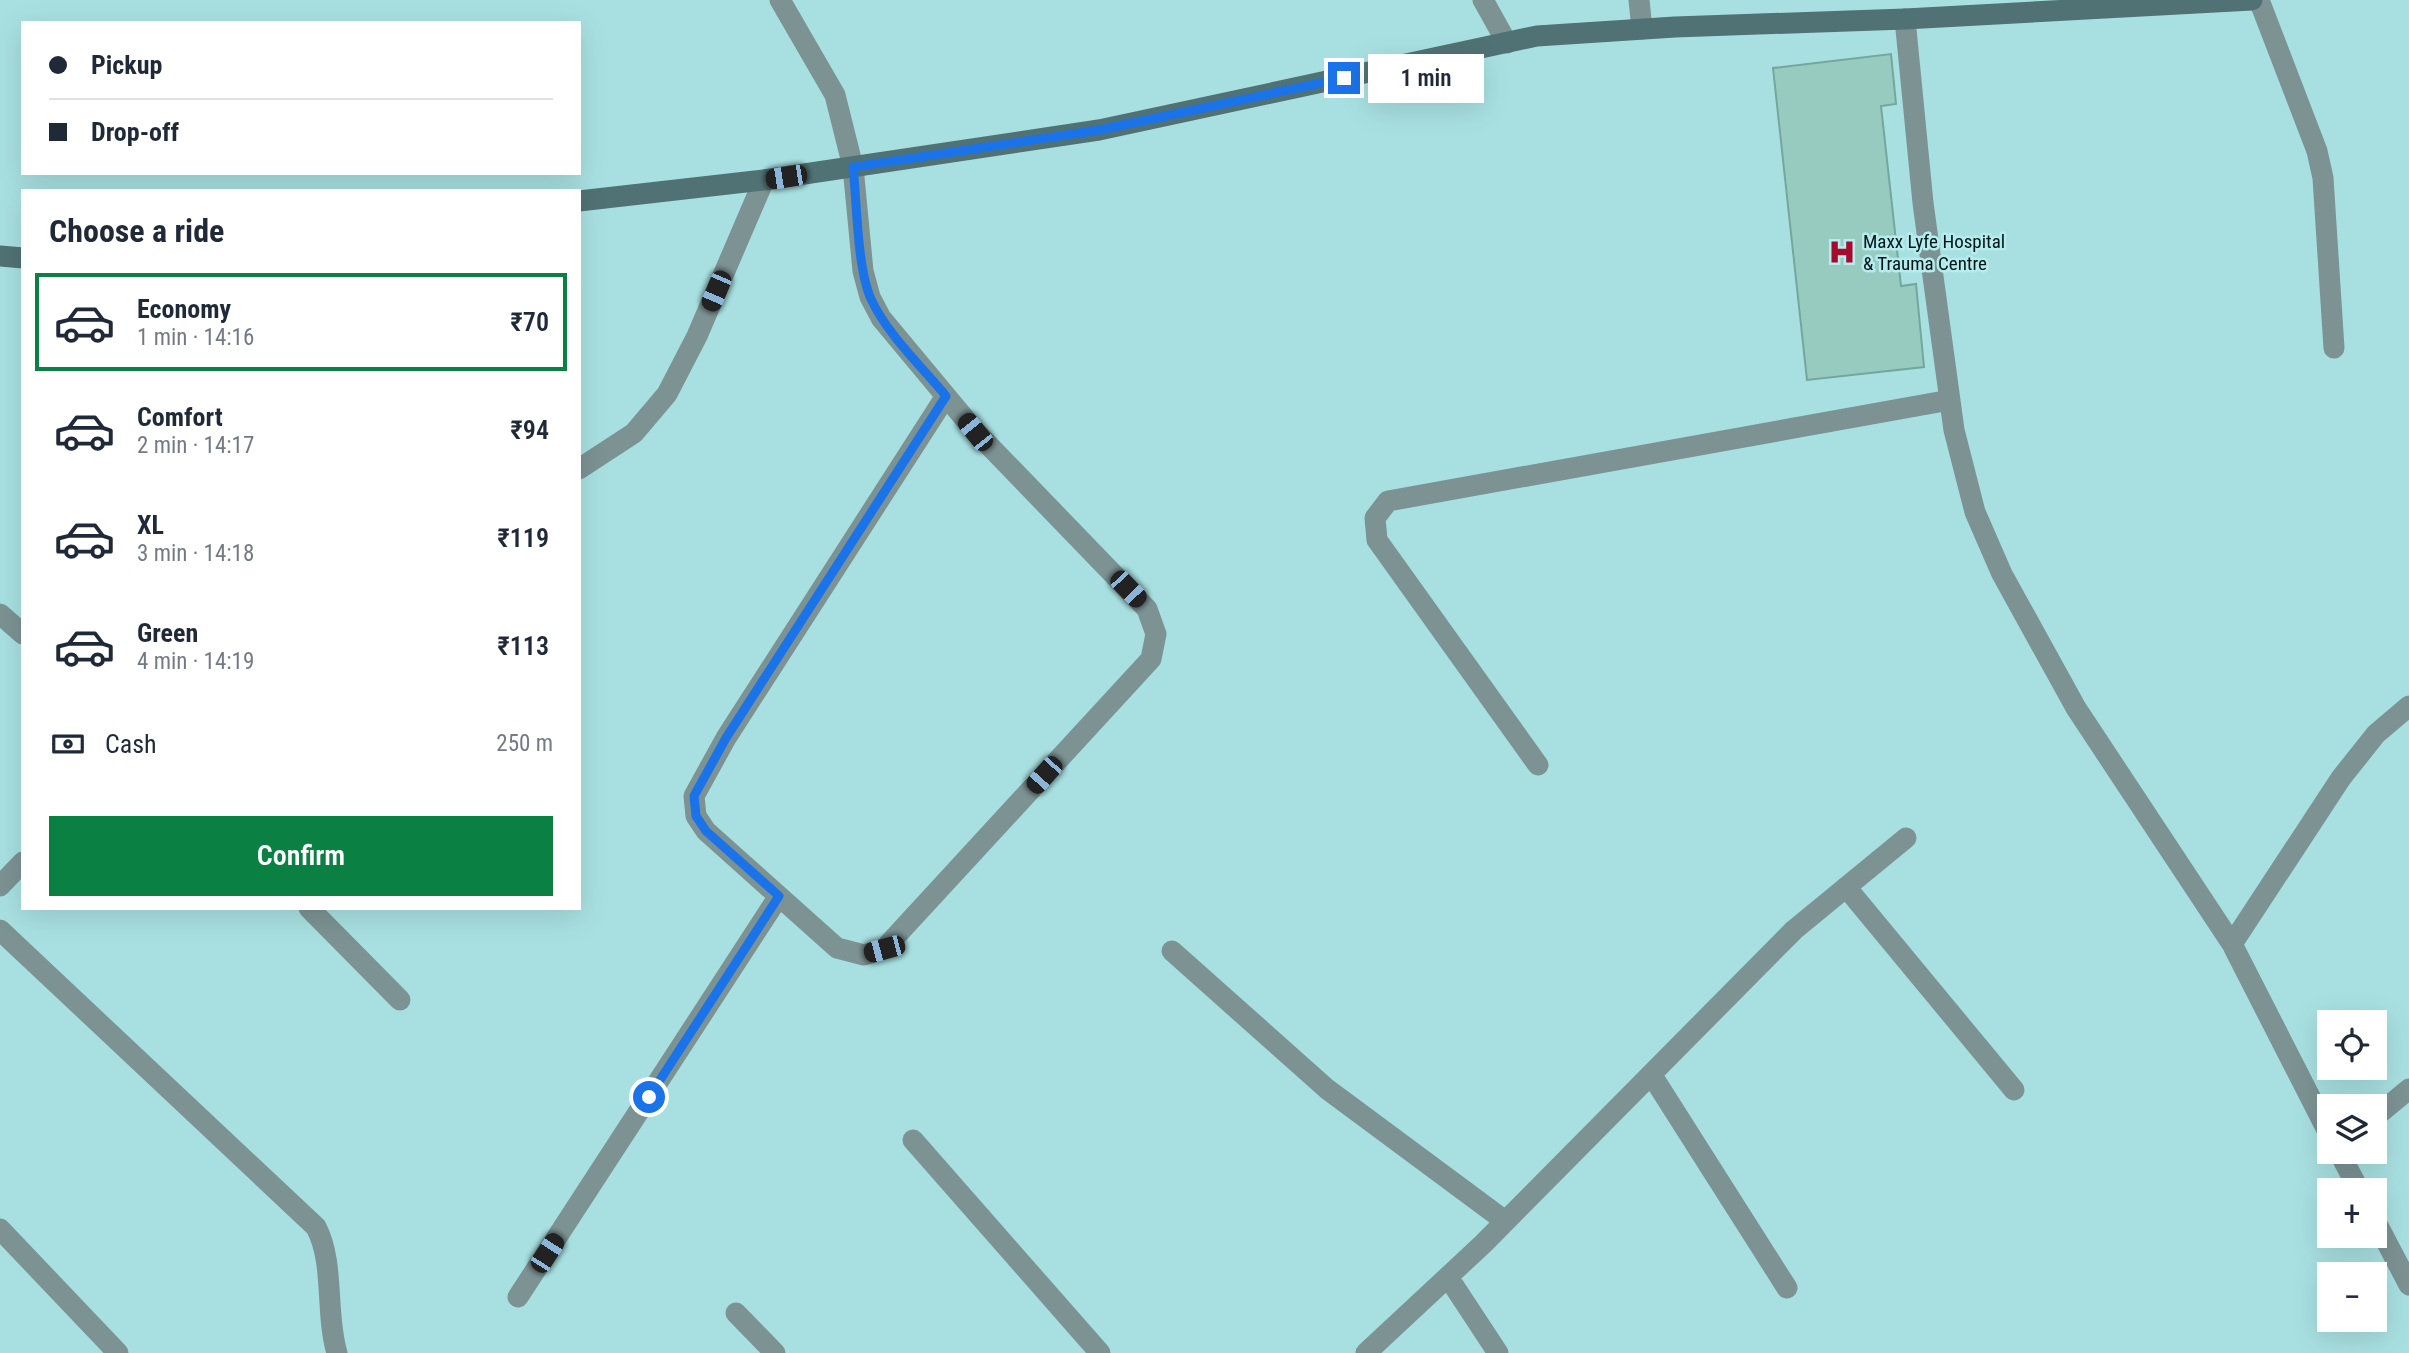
<!DOCTYPE html>
<html lang="en">
<head>
<meta charset="utf-8">
<style>
	:root { --surface:#fff; --page:#f2f2f3; --text:#1f2937; --muted:#747a83; --line:#e0e1e3; --accent:#0b8043 }
	body { margin:0; font-family:"Roboto Condensed",sans-serif; background:var(--page); color:var(--text); height:100vh; display:flex; flex-direction:column; font-size:26px; white-space:nowrap }
	* { box-sizing:border-box; margin:0 }
	p { font-size:23px; color:var(--muted) }
	.icon { flex:none; width:38px; height:38px; fill:none; stroke:currentColor; stroke-width:2; stroke-linecap:round; stroke-linejoin:round }
	.map { position:relative; flex:1; overflow:hidden }
	.drawer { position:absolute; left:21px; top:189px; width:560px; height:721px; display:flex; flex-direction:column; background:var(--surface); border-radius:0px; box-shadow:0 7px 28px #0002 }
	.drawer>* { flex:none }
	.banner { position:absolute; left:21px; top:21px; width:560px; height:154px; border-radius:0px; box-shadow:0 7px 28px #0002; display:grid; align-content:center; height:154px; padding:0 28px; background:var(--surface) }
	.fabs { position:absolute; left:2317px; top:1010px; display:grid; gap:14px }
	.fabs a { display:grid; place-items:center; width:70px; height:70px; border-radius:0px; background:var(--surface); box-shadow:0 7px 28px #0002; font-size:35px }
	.end { position:absolute; width:32px; height:32px; margin:-16px; border:9px solid #1a73e8; background:#fff; box-shadow:0 0 0 4px #fff }
	.from { border-radius:50% }
	.bubble { position:absolute; height:49px; border-radius:0px; background:var(--surface); box-shadow:0 7px 28px #0002; font-size:23px; font-weight:600; line-height:49px; text-align:center }
	.car { position:absolute; width:21px; height:42px; margin:-21px -10px; border-radius:9px; box-shadow:0 0 5px 2px #0007; background:linear-gradient(#222 24%,#8ab4d8 0 40%,#222 0 76%,#8ab4d8 0 86%,#222 0) }
	.banner b { display:flex; align-items:center; gap:24px; height:66px; font-size:26px }
	.banner b+b { border-top:2px solid var(--line) }
	.banner i { width:18px; height:18px; background:var(--text) }
	ul { padding:0; list-style:none }
	li { display:flex; align-items:center; gap:21px; height:98px; margin:0 14px 10px; padding:0 14px; border:4px solid transparent; border-radius:0px }
	li div { flex:1 }
	li b { display:block; font-size:26px }
	li em { font-style:normal; font-weight:600 }
	li.active { border-color:var(--accent) }
	li>.icon { width:63px; height:63px; stroke-width:1.5 }
	h2 { padding:0 28px; font-size:32px; line-height:84px }
	.pay { display:flex; align-items:center; gap:18px; height:77px; padding:0 28px; font-size:26px }
	.pay p { margin-inline-start:auto }
	.primary-button { display:flex; gap:14px; margin-top:auto; padding:14px 28px }
	.primary-button a { flex:1; height:80px; border-radius:0px; background:var(--accent); color:#fff; font-size:28px; font-weight:600; line-height:80px; text-align:center }
	.map>svg:first-child { display:block }
	.building { fill:#97cbbf; stroke:#74a79b; stroke-width:2 }
	.lines { fill:none; stroke-linecap:round; stroke-linejoin:round }
	.street { stroke:#7c9293; stroke-width:21 }
	.secondary { stroke:#517274; stroke-width:21 }
	.route { stroke:#1a73e8; stroke-width:9 }
	.labels { text-anchor:middle; dominant-baseline:central; stroke-width:5; stroke-linejoin:round; paint-order:stroke }
	.poi-label { font-size:19px; fill:#011415; stroke:#b5edef; text-anchor:start }
</style>
</head>
<body>
<div class="map">
<svg width="2409" height="1353" viewBox="0 0 2409 1353">
	<rect width="100%" height="100%" fill="#a8e0e1"/>
	<path class="building" d="M 1891,54 L 1896,104 L 1881,106 L 1901,286 L 1916,284 L 1924,367 L 1807,380 L 1773,68 Z"/>
	<g class="lines">
		<path class="street" d="M 780,0 L 835,95 L 853,167 L 863,271 L 870,297 L 881,318 L 975,431 L 1147,609 L 1156,634 L 1151,659 L 884,949 L 864,955 L 837,948 L 706,831 L 696,816 L 694,796 L 726,738 L 946,396
			M 1483,0 L 1507,43
			M 1639,0 L 1642,29
			M 2259,0 L 2317,151 L 2323,178 L 2334,348
			M 1905,19 L 1923,203 L 1954,430 L 1975,512 L 2002,574 L 2076,708 L 2232,944 L 2329,1134
			M 579,469 L 634,433 L 667,394 L 697,336 L 764,180
			M 0,614 L 23,634
			M 1538,765 L 1377,540 L 1375,518 L 1388,501 L 1950,400
			M 0,886 L 23,862
			M 1846,887 L 2014,1090
			M 309,908 L 400,1000
			M 0,930 L 316,1227 C 335,1263 325,1313 337,1353
			M 2232,944 L 2341,778 L 2376,734 L 2409,706
			M 1172,951 L 1327,1089 L 1505,1221
			M 1651,1074 L 1787,1288
			M 2375,1117 L 2409,1089
			M 913,1140 L 1100,1353
			M 2339,1152 L 2359,1190
			M 2375,1220 L 2409,1285
			M 0,1229 L 118,1353
			M 1448,1277 L 1498,1353
			M 518,1297 L 779,896
			M 736,1313 L 775,1353
			M 1366,1353 L 1483,1244 L 1794,930 L 1906,838"/>
		<path class="secondary" d="M 579,201 L 764,180 L 1099,130 L 1537,36 L 1675,27 L 1905,19 L 2252,0
			M 0,256 L 23,258"/>
	</g>
	<g class="lines">
		<path class="route" d="M 649,1097 L 779,896 L 706,831 L 696,816 L 694,796 L 726,738 L 946,396 C 922,367 887,334 871,299 C 857,268 857,202 853,167 L 1099,130 L 1344,78"/>
	</g>
	<defs>
		<g id="hospital-bare" transform="scale(2.1)"><path d="M-5-5h3v3.5h4V-5h3V5h-3V1.5h-4V5h-3Z" fill="#a60b2e" stroke="#b5edef" stroke-width="2.5" paint-order="stroke"/></g>
	</defs>
	<g fill-rule="evenodd">
		<use href="#hospital-bare" x="1842" y="252"/>
	</g>
	<g class="labels">
		<g class="poi-label">
			<text x="1863" y="241">Maxx Lyfe Hospital<tspan x="1863" dy="22">&amp; Trauma Centre</tspan></text>
		</g>
	</g>
</svg>
<div class="fabs">
<a><svg class="icon" aria-label="locate" viewBox="0 0 24 24"><circle cx="12" cy="12" r="6"/><path d="M12 2v4M12 18v4M2 12h4M18 12h4"/></svg></a>
<a><svg class="icon" aria-label="layers" viewBox="0 0 24 24"><path d="M12 4l9 5-9 5-9-5zM3 14l9 5 9-5"/></svg></a>
<a>+</a>
<a>−</a>
</div>
<i class="end from" style="left:649px;top:1097px"></i>
<i class="end" style="left:1344px;top:78px"></i>
<div class="bubble" style="left:1368px;top:54px;width:116px">1 min</div>
<i class="car" style="left:786px;top:177px;rotate:261deg"></i>
<i class="car" style="left:716px;top:291px;rotate:203deg"></i>
<i class="car" style="left:975px;top:432px;rotate:321deg"></i>
<i class="car" style="left:1128px;top:589px;rotate:136deg"></i>
<i class="car" style="left:1044px;top:775px;rotate:222deg"></i>
<i class="car" style="left:884px;top:949px;rotate:255deg"></i>
<i class="car" style="left:547px;top:1253px;rotate:33deg"></i>
<div class="banner">
<b><i class="from"></i>Pickup</b>
<b><i></i>Drop-off</b>
</div>
<section class="drawer">
<h2>Choose a ride</h2>
<ul>
<li class="active"><svg class="icon" aria-label="car" viewBox="0 0 24 24"><path d="M5 17H2v-5l4-1 3-4h7l3 4 3 1v5h-3M9 17h6M6 11h13"/><circle cx="7" cy="17" r="2"/><circle cx="17" cy="17" r="2"/></svg><div><b>Economy</b><p>1 min · 14:16</p></div><em>₹70</em></li>
<li><svg class="icon" aria-label="car" viewBox="0 0 24 24"><path d="M5 17H2v-5l4-1 3-4h7l3 4 3 1v5h-3M9 17h6M6 11h13"/><circle cx="7" cy="17" r="2"/><circle cx="17" cy="17" r="2"/></svg><div><b>Comfort</b><p>2 min · 14:17</p></div><em>₹94</em></li>
<li><svg class="icon" aria-label="car" viewBox="0 0 24 24"><path d="M5 17H2v-5l4-1 3-4h7l3 4 3 1v5h-3M9 17h6M6 11h13"/><circle cx="7" cy="17" r="2"/><circle cx="17" cy="17" r="2"/></svg><div><b>XL</b><p>3 min · 14:18</p></div><em>₹119</em></li>
<li><svg class="icon" aria-label="car" viewBox="0 0 24 24"><path d="M5 17H2v-5l4-1 3-4h7l3 4 3 1v5h-3M9 17h6M6 11h13"/><circle cx="7" cy="17" r="2"/><circle cx="17" cy="17" r="2"/></svg><div><b>Green</b><p>4 min · 14:19</p></div><em>₹113</em></li>
</ul>
<div class="pay"><svg class="icon" aria-label="cash" viewBox="0 0 24 24"><path d="M3 7h18v10H3z"/><circle cx="12" cy="12" r="2"/></svg>Cash<p>250 m</p></div>
<div class="primary-button"><a>Confirm</a></div>
</section>
</div>
</body>
</html>
